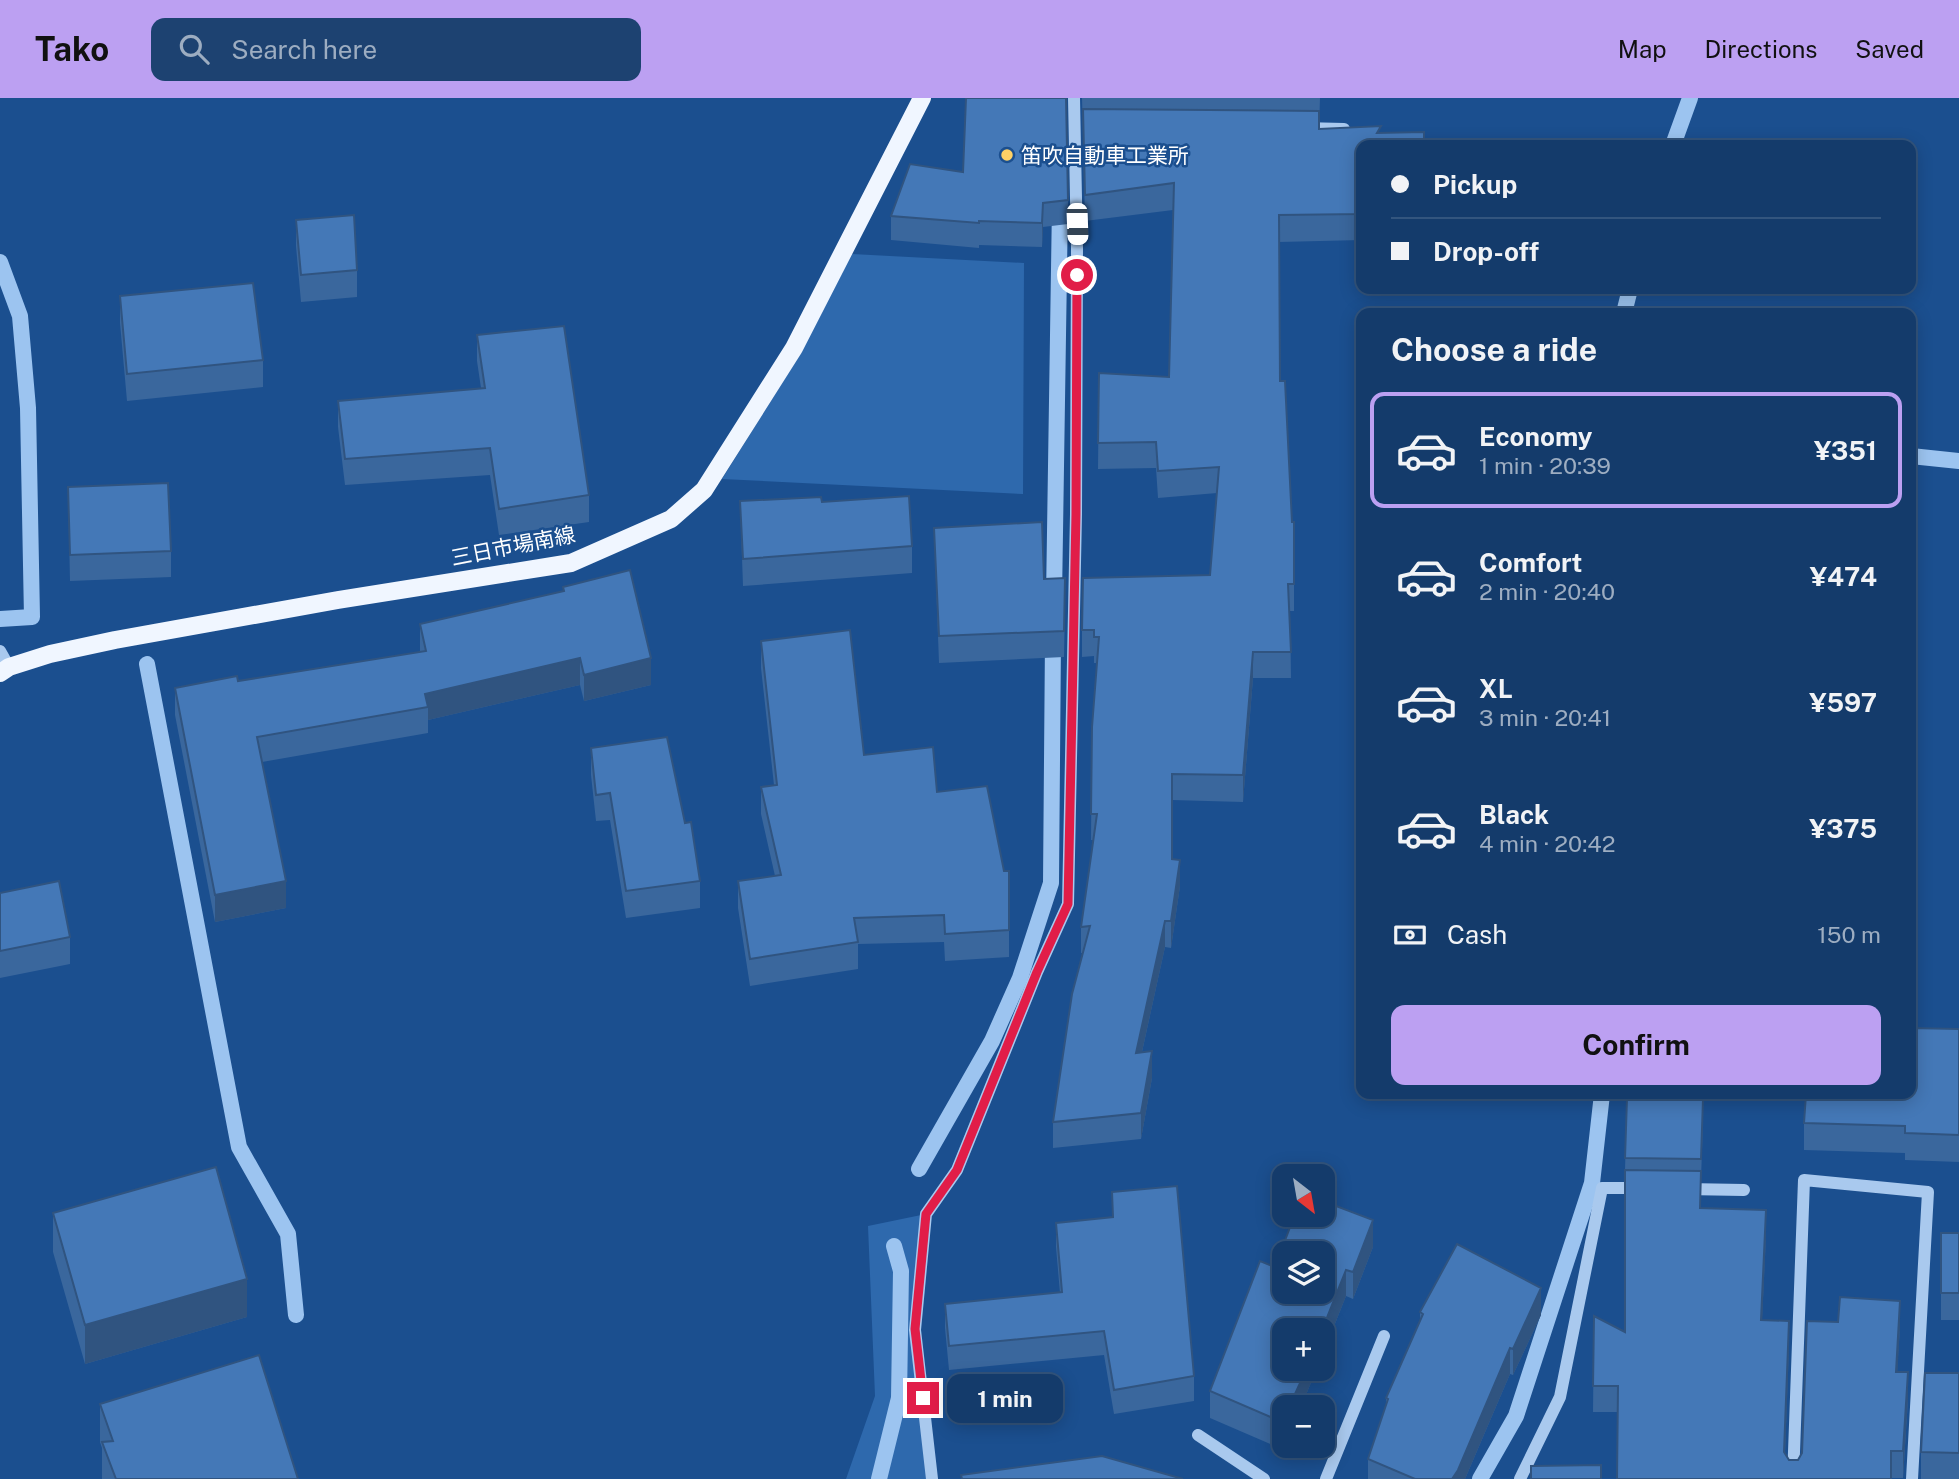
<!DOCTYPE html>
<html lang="en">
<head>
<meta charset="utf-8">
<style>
	:root { --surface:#143b6b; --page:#1d4271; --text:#f1f3f6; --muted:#9dadc1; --line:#33557e; --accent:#bca0f2 }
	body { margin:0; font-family:"Public Sans","Noto Sans JP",sans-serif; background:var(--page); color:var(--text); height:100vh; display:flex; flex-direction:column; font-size:26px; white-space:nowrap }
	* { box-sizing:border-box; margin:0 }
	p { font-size:23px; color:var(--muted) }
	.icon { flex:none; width:38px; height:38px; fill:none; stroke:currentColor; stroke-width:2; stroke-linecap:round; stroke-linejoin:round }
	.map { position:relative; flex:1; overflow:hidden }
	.side { position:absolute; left:1356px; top:210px; width:560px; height:791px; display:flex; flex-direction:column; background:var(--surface); border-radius:14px; box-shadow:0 4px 18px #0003,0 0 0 2px var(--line) }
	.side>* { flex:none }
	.guide { position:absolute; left:1356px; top:42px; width:560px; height:154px; border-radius:14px; box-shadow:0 4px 18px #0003,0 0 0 2px var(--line); display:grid; align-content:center; height:154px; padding:0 35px; background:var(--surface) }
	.needle { width:46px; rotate:149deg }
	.controls { position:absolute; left:1272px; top:1066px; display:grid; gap:14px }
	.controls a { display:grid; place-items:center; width:63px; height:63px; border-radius:14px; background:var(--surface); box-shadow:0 4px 18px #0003,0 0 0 2px var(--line); font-size:35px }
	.end { position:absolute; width:32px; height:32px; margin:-16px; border:9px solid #e11d48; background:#fff; box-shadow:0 0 0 4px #fff }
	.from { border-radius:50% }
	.bubble { position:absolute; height:49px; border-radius:14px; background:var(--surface); box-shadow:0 4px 18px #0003,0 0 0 2px var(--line); font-size:23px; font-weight:700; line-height:49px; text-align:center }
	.car { position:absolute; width:21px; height:42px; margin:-21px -10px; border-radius:9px; box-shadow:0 0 5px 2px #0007; background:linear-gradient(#fff 24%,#345 0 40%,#fff 0 76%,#345 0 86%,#fff 0) }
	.guide b { display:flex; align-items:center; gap:24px; height:66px; font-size:26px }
	.guide b+b { border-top:2px solid var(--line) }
	.guide i { width:18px; height:18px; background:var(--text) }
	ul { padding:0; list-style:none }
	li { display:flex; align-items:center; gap:21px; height:116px; margin:0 14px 10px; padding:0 21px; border:4px solid transparent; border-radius:14px }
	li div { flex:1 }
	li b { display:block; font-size:26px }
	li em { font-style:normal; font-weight:700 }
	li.current { border-color:var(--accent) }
	li>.icon { width:63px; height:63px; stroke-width:1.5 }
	h2 { padding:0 35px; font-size:32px; line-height:84px }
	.pay { display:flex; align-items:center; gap:18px; height:77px; padding:0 35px; font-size:26px }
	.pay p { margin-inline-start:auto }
	.button { display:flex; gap:14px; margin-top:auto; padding:14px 35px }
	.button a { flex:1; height:80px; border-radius:14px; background:var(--accent); color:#111; font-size:28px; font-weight:700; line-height:80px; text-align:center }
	header { display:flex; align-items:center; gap:42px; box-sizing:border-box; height:98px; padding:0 35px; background:var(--accent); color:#111 }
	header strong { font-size:33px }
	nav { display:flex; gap:38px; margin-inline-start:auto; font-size:24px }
	.search { width:490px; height:63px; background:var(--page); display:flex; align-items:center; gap:18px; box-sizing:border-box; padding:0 24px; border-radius:14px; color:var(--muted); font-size:26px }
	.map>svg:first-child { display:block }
	.green { fill:#2e69ad }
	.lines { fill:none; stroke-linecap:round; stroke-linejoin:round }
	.stream { stroke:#9cc4f0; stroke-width:16 }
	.minor { stroke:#a9c9ee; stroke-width:12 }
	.major { stroke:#f0f6ff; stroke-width:18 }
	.wall { fill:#3a679d }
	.shaded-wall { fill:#305480 }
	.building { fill:#4478b7; stroke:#305480; stroke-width:2; fill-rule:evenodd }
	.route { stroke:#e11d48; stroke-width:9 }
	.poi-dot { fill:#ffd166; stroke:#1b4f8f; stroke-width:2.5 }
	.labels { text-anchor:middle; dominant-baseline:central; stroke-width:5; stroke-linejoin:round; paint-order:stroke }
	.poi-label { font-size:21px; fill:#fff; stroke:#1b4f8f; text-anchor:start }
	.street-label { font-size:21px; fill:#fff; stroke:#1b4f8f }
</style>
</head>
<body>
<header>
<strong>Tako</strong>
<div class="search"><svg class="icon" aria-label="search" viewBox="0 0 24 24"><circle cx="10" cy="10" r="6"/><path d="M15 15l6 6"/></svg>Search here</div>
<nav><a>Map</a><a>Directions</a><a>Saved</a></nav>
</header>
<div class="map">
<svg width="1959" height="1381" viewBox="0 0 1959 1381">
	<rect width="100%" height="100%" fill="#1b4f8f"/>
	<path class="green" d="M 852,156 L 1024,165 L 1023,396 L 722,381 L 801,255 Z
		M 926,1116 L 915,1232 L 932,1381 L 846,1381 L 875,1298 L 868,1128 Z"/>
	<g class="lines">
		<path class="stream" d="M 1673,47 L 1690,0
			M 0,164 L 20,218 L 28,310 L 32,519 L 0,521
			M 1624,215 L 1630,191
			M 1911,358 L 1959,363
			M 1054,500 L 1060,106
			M 147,566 L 239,1049 L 288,1136 L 296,1217
			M 919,1071 L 992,943 L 1020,880 L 1051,785 L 1053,540
			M 879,1381 L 899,1300 L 901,1173 L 894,1148
			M 1480,1381 L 1516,1318 L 1592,1085 L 1602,996"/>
		<path class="minor" d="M 1302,30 L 1344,31
			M 0,553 L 9,569
			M 1685,1091 L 1744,1092
			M 1198,1337 L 1264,1381
			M 932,1381 L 915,1232 L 926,1116 L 957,1072 L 1037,874 L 1068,806 L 1076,416 L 1077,150 L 1074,0
			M 1326,1381 L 1384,1238
			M 1520,1381 L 1560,1299 L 1602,1090 L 1638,1090
			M 1793,1381 L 1804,1082 L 1928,1094 L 1912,1381"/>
		<path class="major" d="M 0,575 L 9,569 L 50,556 L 115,542 L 338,502 L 571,465 L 671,421 L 704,392 L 794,250 L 922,0"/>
	</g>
	<path class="wall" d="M 1082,0 L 1320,0 L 1319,31 L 1362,47 L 1362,142 L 1279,144 L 1280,283 L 1292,424 L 1294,424 L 1294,513 L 1290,513 L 1291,580 L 1253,580 L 1243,704 L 1172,702 L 1172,761 L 1180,788 L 1171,850 L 1165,849 L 1142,954 L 1152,980 L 1141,1041 L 1053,1050 L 1053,1024 L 1083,855 L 1081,855 L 1081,829 L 1094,742 L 1091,742 L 1092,629 L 1097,565 L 1094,565 L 1094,558 L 1082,559 L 1082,532 L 1210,477 L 1217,395 L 1158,400 L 1156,370 L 1098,371 L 1099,275 L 1169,279 L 1173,112 L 1085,123 Z
		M 1068,102 L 1068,126 L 1043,129 L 1042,149 L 979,147 L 979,150 L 891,142 L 891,118 Z
		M 296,122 L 357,172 L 357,199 L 301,204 L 296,148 Z
		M 120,198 L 263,262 L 263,289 L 127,303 L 120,225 Z
		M 477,237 L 589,397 L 589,424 L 499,437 L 490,377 L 345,387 L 338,329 L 338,303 L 481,290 L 477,263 Z
		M 68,389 L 171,453 L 171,479 L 70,483 Z
		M 740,403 L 822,404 L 912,448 L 912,475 L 743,488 Z
		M 934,430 L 1044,481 L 1065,507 L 1064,559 L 939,565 Z
		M 563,489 L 651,587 L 584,603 L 580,587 L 428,622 L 428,635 L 262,664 L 286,810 L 215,824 L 175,617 L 175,590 L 238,583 L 420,554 L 420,526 L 563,493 Z
		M 761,543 L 864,657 L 937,694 L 1004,773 L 1009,773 L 1009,859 L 945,863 L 944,844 L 858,846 L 858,871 L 750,888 L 738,810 L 738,783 L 775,778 L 761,716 L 761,689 L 774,687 L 761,570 Z
		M 591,650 L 685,725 L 700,783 L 700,810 L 626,820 L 610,722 L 596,723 L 591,677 Z
		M 0,795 L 70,839 L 70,866 L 0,880 Z
		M 1959,931 L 1959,1064 L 1905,1062 L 1905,1055 L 1804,1052 L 1804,1025 Z
		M 1627,1000 L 1701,1001 L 1703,1023 L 1700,1110 L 1766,1138 L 1762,1222 L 1789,1249 L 1785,1356 L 1789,1362 L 1798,1362 L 1900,1229 L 1897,1274 L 1908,1301 L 1903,1380 L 1617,1381 L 1618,1314 L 1593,1314 L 1594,1218 L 1625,1234 L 1625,1072 Z
		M 1112,1094 L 1194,1278 L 1194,1303 L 1114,1316 L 1104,1257 L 949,1272 L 945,1230 L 945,1206 L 1060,1195 L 1056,1149 L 1056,1125 L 1112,1119 Z
		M 53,1115 L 247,1219 L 85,1266 L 53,1154 Z
		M 1941,1135 L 1959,1135 L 1959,1222 L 1941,1222 Z
		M 1373,1149 L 1353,1201 L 1346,1198 L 1323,1256 L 1323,1232 L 1284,1270 L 1317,1270 L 1301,1309 L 1284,1309 L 1282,1351 L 1210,1320 L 1210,1293 L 1275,1169 Z
		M 1420,1214 L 1541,1217 L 1513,1277 L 1510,1276 L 1465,1381 L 1368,1381 L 1368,1361 L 1386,1307 L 1386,1300 L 1420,1223 Z
		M 1959,1275 L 1959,1381 L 1921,1381 L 1921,1354 Z
		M 100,1306 L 298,1381 L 102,1381 L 102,1350 L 100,1344 Z"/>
	<path class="shaded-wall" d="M 1043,105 L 1043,129 L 1042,149 L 1042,125 Z
		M 1253,554 L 1253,580 L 1243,704 L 1243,677 Z
		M 580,560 L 580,587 L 428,622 L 428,609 L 425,596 Z
		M 651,560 L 651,587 L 584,603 L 584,577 Z
		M 1180,762 L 1180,788 L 1171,850 L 1171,823 Z
		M 286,783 L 286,810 L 215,824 L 215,797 Z
		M 1165,823 L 1165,849 L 1136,981 L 1136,955 Z
		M 1152,953 L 1152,980 L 1141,1041 L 1141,1015 Z
		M 1766,1112 L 1766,1138 L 1761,1249 L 1761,1222 Z
		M 1373,1122 L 1373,1149 L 1353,1201 L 1353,1174 Z
		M 1346,1172 L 1346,1198 L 1323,1256 L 1323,1232 L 1322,1232 Z
		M 247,1181 L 247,1219 L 85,1266 L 85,1227 Z
		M 1541,1190 L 1541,1217 L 1513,1277 L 1513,1251 Z
		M 1900,1203 L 1900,1229 L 1896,1301 L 1896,1274 Z
		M 1789,1223 L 1789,1249 L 1784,1381 L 1784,1354 Z
		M 1510,1250 L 1510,1276 L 1465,1381 L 1452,1381 Z
		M 1307,1270 L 1317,1270 L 1301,1309 L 1289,1309 Z
		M 1908,1274 L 1908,1301 L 1903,1380 L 1903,1353 Z
		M 1284,1319 L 1284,1345 L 1282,1351 L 1282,1324 Z"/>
	<path class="building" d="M 966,0 L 1066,0 L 1068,102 L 1043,105 L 1042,125 L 979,123 L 979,125 L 891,118 L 910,66 L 963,74 Z
		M 1083,11 L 1319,13 L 1319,31 L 1381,28 L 1377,35 L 1424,34 L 1424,47 L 1362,47 L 1362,116 L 1279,117 L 1280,283 L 1285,283 L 1292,424 L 1294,424 L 1294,486 L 1288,486 L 1291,554 L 1253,554 L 1243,677 L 1172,676 L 1172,761 L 1180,762 L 1171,823 L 1165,823 L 1136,955 L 1152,953 L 1141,1015 L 1053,1024 L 1072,896 L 1090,828 L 1081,829 L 1097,716 L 1091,716 L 1092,629 L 1099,539 L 1094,539 L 1094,532 L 1082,532 L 1083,480 L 1210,477 L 1219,369 L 1158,373 L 1156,344 L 1098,345 L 1099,275 L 1169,279 L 1174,85 L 1085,97 Z
		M 354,117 L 357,172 L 301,177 L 296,122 Z
		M 253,185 L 263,262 L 127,276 L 120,198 Z
		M 564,228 L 589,397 L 499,411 L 490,350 L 345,361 L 338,303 L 485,290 L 477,237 Z
		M 168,385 L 171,453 L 70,457 L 68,389 Z
		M 909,398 L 912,448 L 743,461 L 740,403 L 821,399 L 822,404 Z
		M 1042,424 L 1044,481 L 1065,480 L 1064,533 L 939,538 L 934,430 Z
		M 630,472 L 651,560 L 584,577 L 580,560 L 425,596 L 428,609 L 257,639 L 286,783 L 215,797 L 175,590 L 237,578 L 238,583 L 426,553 L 420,526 L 564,493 L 563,489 Z
		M 850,532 L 864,657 L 933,649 L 937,694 L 987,688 L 1004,773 L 1009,773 L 1009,832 L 945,836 L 944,817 L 854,820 L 858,844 L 750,861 L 738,783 L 781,777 L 761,689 L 777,687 L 761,543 Z
		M 667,639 L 685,725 L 691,724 L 700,783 L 626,793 L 610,695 L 596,697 L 591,650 Z
		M 59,783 L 70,839 L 0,853 L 0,795 Z
		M 1911,930 L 1959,931 L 1959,1037 L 1905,1035 L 1905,1028 L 1804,1025 L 1806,996 L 1911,996 Z
		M 1647,996 L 1700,996 L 1700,1001 L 1703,1001 L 1701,1061 L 1625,1060 L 1627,1000 L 1647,1000 Z
		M 216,1069 L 247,1181 L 85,1227 L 53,1115 Z
		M 1625,1072 L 1701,1073 L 1700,1110 L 1766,1112 L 1761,1222 L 1789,1223 L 1784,1354 L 1789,1362 L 1798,1362 L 1802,1355 L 1807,1223 L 1838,1224 L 1840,1199 L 1900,1203 L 1896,1274 L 1908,1274 L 1903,1353 L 1891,1353 L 1891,1381 L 1617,1381 L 1618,1288 L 1593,1288 L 1594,1218 L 1625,1234 Z
		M 1177,1088 L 1194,1278 L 1114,1292 L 1104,1233 L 949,1248 L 945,1206 L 1062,1194 L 1056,1125 L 1113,1119 L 1112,1094 Z
		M 1323,1103 L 1373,1122 L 1353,1174 L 1346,1172 L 1322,1232 L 1284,1232 L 1284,1270 L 1307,1270 L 1289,1309 L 1284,1309 L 1284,1319 L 1282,1324 L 1210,1293 L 1260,1163 L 1275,1169 L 1295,1116 L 1323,1116 ZM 1284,1155 L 1323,1155 L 1323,1194 L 1284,1194 Z
		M 1941,1135 L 1959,1135 L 1959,1195 L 1941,1195 Z
		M 1457,1146 L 1541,1190 L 1513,1251 L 1510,1250 L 1458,1372 L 1452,1381 L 1415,1381 L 1368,1361 L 1388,1301 L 1386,1300 L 1423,1216 L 1420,1214 Z
		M 259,1257 L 298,1381 L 116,1381 L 102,1344 L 113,1343 L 100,1306 Z
		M 1925,1275 L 1959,1275 L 1959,1355 L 1921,1354 Z
		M 1102,1358 L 1183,1381 L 962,1381 L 961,1377 Z
		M 1601,1367 L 1601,1381 L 1531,1381 L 1531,1368 Z"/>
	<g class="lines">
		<path class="route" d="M 923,1300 L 915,1231 L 926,1116 L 957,1072 L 1037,874 L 1068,806 L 1076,416 L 1077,177"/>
	</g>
	<circle class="poi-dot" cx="1007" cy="57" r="7"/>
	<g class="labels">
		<g class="poi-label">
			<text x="1021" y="57">笛吹自動車工業所</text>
		</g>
		<g class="street-label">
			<text transform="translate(513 448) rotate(-11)">三日市場南線</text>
		</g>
	</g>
</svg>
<div class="controls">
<a><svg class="needle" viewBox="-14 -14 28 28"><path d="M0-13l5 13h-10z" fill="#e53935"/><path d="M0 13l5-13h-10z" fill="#9dadc1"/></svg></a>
<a><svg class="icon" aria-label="layers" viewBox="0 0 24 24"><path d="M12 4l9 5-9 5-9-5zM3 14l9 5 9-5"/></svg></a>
<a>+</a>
<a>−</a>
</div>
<i class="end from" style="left:1077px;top:177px"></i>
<i class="end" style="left:923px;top:1300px"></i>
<div class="bubble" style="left:947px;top:1276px;width:116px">1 min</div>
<i class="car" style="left:1077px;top:126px;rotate:178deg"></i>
<div class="guide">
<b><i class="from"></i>Pickup</b>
<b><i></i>Drop-off</b>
</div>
<section class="side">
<h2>Choose a ride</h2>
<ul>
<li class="current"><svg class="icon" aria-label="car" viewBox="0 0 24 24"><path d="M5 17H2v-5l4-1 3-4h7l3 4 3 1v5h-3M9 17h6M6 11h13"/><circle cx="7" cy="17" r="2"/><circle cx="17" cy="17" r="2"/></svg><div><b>Economy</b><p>1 min · 20:39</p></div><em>¥351</em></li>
<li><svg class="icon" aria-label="car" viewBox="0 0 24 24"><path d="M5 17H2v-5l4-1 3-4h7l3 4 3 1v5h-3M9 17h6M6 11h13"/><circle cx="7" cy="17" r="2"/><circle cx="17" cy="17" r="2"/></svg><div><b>Comfort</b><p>2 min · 20:40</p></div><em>¥474</em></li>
<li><svg class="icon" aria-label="car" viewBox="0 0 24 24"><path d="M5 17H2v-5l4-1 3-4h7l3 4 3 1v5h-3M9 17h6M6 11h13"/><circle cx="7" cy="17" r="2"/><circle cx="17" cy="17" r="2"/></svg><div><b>XL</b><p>3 min · 20:41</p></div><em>¥597</em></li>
<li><svg class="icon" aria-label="car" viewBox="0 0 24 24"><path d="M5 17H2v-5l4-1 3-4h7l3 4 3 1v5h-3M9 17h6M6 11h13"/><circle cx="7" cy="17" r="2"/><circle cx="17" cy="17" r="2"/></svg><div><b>Black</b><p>4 min · 20:42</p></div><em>¥375</em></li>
</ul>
<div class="pay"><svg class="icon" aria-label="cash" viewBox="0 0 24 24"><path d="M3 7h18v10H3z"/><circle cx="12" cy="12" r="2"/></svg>Cash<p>150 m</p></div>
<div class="button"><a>Confirm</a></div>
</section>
</div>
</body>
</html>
